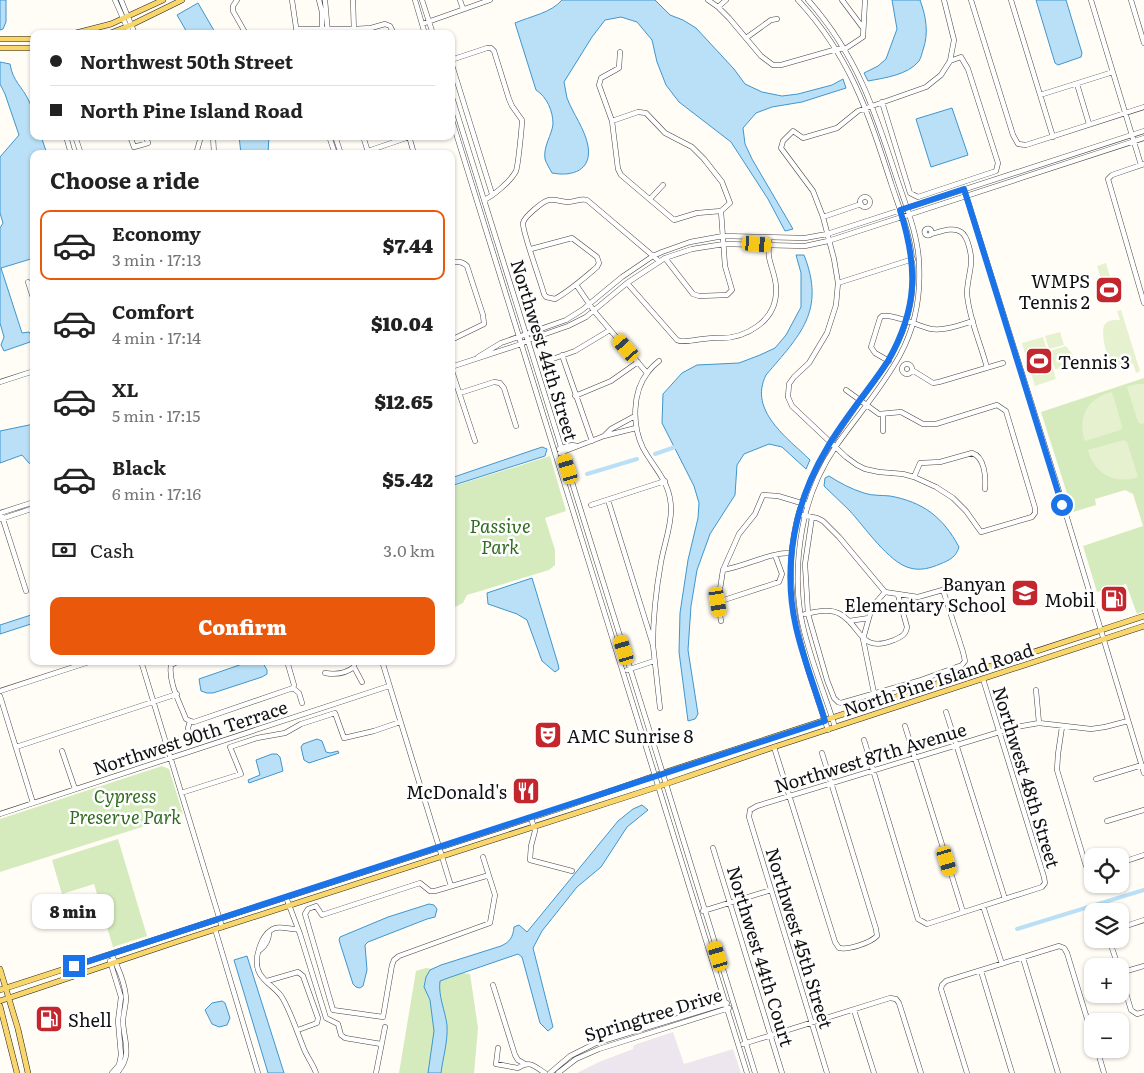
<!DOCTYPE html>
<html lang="en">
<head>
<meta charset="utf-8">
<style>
	:root { --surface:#fff; --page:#f6f6f6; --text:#222; --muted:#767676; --line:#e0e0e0; --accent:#ea580c }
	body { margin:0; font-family:Literata,serif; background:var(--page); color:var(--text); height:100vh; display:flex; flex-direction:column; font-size:19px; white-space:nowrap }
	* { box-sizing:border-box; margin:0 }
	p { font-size:16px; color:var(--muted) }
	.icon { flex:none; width:28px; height:28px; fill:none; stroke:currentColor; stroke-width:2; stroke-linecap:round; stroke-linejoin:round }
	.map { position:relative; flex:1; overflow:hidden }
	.side { position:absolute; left:30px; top:150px; width:425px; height:515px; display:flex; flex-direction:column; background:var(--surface); border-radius:10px; box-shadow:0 1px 4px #0004 }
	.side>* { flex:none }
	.top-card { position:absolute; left:30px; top:30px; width:425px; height:110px; border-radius:10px; box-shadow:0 1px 4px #0004; display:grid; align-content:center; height:110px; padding:0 20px; background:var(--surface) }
	.controls { position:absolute; left:1084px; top:848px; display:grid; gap:10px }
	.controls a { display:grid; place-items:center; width:45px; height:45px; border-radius:10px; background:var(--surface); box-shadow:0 1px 4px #0004; font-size:25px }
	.end { position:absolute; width:22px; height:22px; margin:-11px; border:6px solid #1a73e8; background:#fff; box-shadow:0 0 0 2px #fff }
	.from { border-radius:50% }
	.bubble { position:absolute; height:35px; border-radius:10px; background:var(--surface); box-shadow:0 1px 4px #0004; font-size:16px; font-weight:800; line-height:35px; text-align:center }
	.car { position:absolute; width:15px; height:30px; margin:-15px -8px; border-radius:6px; box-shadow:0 0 4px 1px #0007; background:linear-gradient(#f5c518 24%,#345 0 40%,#f5c518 0 76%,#345 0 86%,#f5c518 0) }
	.top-card b { display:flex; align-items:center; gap:18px; height:48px; font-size:19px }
	.top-card b+b { border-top:1px solid var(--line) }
	.top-card i { width:12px; height:12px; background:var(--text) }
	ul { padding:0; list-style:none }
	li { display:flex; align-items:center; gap:15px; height:70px; margin:0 10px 8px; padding:0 10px; border:2px solid transparent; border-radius:10px }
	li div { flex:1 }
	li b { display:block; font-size:19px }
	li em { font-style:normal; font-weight:800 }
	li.selected { border-color:var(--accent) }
	li>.icon { width:45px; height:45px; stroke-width:1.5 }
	h2 { padding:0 20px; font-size:22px; line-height:60px }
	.pay { display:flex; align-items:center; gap:12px; height:55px; padding:0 20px; font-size:19px }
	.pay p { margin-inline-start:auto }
	.action { display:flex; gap:10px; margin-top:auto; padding:10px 20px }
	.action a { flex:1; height:58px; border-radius:10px; background:var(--accent); color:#fff; font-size:20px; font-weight:800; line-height:58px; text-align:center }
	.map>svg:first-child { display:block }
	.industrial { fill:#eee6ef }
	.green { fill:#d5ebbd }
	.pitch { fill:#e6f2cf }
	.water { fill:#b9e0f7; stroke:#3f96cf }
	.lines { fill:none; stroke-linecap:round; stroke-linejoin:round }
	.canal { stroke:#b9e0f7; stroke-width:4 }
	.minor-casing { stroke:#444; stroke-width:5.5 }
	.major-casing { stroke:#222; stroke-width:6 }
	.minor { stroke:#fff; stroke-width:4.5 }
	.major { stroke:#f9d66b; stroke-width:5 }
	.route { stroke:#1a73e8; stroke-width:6 }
	.labels { text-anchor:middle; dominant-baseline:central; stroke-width:5; stroke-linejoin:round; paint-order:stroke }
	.poi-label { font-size:18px; fill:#111; stroke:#fff; text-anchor:end }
	.street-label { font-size:18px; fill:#111; stroke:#fff }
	.park-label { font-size:18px; font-style:italic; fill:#2f6b1f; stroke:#fff }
</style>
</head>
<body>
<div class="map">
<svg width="1144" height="1073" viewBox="0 0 1144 1073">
	<rect width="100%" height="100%" fill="#fffdf5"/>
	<path class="industrial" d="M 673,1032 L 684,1064 L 733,1049 L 741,1073 L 577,1073 L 599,1062 L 633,1049 L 634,1045 Z"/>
	<path class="green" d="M 1144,378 L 1144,611 L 1137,614 L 1126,584 L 1097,592 L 1083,546 L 1143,526 L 1133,494 L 1125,490 L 1095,499 L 1096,505 L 1073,512 L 1041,412 Z
		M 550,456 L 566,511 L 545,518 L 555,550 L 555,565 L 549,570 L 467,595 L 463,603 L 451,609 L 451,487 Z
		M 162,766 L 169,769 L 183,814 L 0,872 L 0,819 Z
		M 118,839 L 147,936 L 113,947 L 94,884 L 62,894 L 52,860 Z
		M 426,968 L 470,974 L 478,1028 L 474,1073 L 399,1073 L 416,971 Z"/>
	<path class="pitch" d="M 1106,263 L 1116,297 L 1107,299 L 1097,266 Z
		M 1121,310 L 1140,371 L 1136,373 L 1133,363 C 1111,389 1098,332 1105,324 C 1109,319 1115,320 1120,320 L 1117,311 Z
		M 1060,332 L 1064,345 L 1049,349 L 1045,336 Z
		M 1043,337 L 1056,379 L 1035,386 L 1022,343 Z
		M 1066,346 L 1073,355 L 1072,364 L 1067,368 L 1055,369 L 1050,354 L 1053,350 Z
		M 1137,384 L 1144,384 L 1144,423 L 1141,424 L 1138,422 L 1127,387 Z
		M 1112,392 L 1122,426 L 1121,430 L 1085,441 C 1077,416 1088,398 1112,392 Z
		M 1124,440 L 1127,442 L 1138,477 C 1115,485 1094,474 1088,450 Z"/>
	<path class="water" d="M 0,0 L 6,0 L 6,22 L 3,29 L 0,30 Z
		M 562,0 L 655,0 L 670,15 L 683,20 L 696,28 L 734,69 L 745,84 L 762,92 L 782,96 L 798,94 L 832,85 L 843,79 L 846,88 L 802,102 L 772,107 L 756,113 L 743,128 L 745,144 L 752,159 L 793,229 L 785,231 L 768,199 L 731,142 L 679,102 L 666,85 L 657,62 L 652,40 L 637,22 L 621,17 L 605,20 L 592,37 L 564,82 C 565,87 566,93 567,98 C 573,114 585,129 588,146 C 592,170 573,177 552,173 C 550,169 546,163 545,159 C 543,146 552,135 553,124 C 553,111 547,97 536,90 L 515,23 C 531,16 551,13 562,0 Z
		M 892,0 L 920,0 C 926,16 929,33 923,50 C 922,53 921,58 919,61 C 908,75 884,78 868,81 L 864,73 L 878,66 L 886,59 L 897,29 Z
		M 1036,0 L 1066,0 L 1082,53 L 1081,57 L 1058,65 L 1055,63 Z
		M 198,3 L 216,34 L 188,34 L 177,15 Z
		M 0,62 L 10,64 C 13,82 22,86 29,101 C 35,113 34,124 34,136 L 41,136 L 47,154 L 34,154 L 34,258 L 1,268 L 22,333 L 29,332 L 32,336 L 30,342 L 4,351 L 1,345 L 4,337 L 0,323 L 0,228 L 3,223 L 0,213 L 0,157 L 19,135 L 5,94 L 0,84 Z
		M 952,108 L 968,155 L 931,167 L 916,119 Z
		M 239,136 L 269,136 L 268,153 L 241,154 Z
		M 796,255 L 804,255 C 826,311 800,335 766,375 C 748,411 788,438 810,460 L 806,469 L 782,447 L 769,444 L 744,454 L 737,465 L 735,495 L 710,534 L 697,570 L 691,606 L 688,650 L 698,714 L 695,719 L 688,721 L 679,652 L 680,613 L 688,560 L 698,518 L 699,503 L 694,486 L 662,423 L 663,394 L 682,373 L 697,365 L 739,363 L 760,355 L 775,348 L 786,335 L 801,307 L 801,273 Z
		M 34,424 L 34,466 L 29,463 L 22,455 L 0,463 L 0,431 Z
		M 542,447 L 547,449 L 545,456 L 451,486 L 451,478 Z
		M 829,476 C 840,483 851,489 864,493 C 872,496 882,495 890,496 C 923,502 943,517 959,547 C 956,557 950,560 940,564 C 931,568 920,571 910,568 C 889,563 864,526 849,510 C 841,502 832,494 824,486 L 825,478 Z
		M 532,578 L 558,664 L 559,669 L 555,672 L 542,661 L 527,620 L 517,614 L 488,604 L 487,593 Z
		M 34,614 L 34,623 L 0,634 L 0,625 Z
		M 251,661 L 262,661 L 267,670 L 267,674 L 262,677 L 213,693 L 207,693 L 201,691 L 199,679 Z
		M 317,739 L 322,741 L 326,752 L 330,753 L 338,751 L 339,753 L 309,763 L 304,760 L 301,747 L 303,744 Z
		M 272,754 L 277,754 L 280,757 L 283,771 L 249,783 L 248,780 L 260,775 L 256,760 Z
		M 642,805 L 648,810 L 627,827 L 601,867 L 577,887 L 542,931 L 533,948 L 553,1027 L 548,1031 L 540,1023 L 522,957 L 518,954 L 448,978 L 440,981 C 438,996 445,1010 447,1025 C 448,1042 443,1057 441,1073 L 428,1073 L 434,1031 L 430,1000 L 424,987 L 426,977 L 430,970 L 441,965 L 501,946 C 510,942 513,937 514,927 L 519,925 L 527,932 L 618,821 L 633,809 Z
		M 429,904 L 434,905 L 437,909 L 435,917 L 427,919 L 368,942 L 365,945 L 367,970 L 363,986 L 360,988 L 356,987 L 353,984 L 339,940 L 340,937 L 388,917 Z
		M 247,956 L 284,1073 L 268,1073 L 234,960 Z
		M 222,1001 L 225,1003 L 230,1018 L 227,1025 L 219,1027 L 212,1024 L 205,1010 L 212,1003 Z"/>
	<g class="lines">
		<path class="canal" d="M 655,454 L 675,447
			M 587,474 L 637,459
			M 1017,929 L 1144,890"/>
		<g class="minor-casing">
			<path id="minor" d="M 115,0 L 130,34
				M 121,0 L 135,34
				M 237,0 L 233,6 L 233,11 L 246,34
				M 292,0 L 297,34
				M 319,0 L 322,12 L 322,34
				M 325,0 L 328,34
				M 353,0 L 354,34
				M 415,0 L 425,34
				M 422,0 L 433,34
				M 460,0 L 463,9
				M 708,0 L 718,7 L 729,18 L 761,56 L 773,65 L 781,65 L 837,49 L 845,49 L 863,37 L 865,0
				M 798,0 C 850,56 868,112 891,183 C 899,208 910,233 912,259 C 915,290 909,321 895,348 C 887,365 875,380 864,395 C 835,435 807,474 796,524 C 780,598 805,661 828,730
				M 808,0 C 857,55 875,111 897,179 C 906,206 918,235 919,263 C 921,295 915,327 900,355 C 882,388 857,416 836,446 C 819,471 807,501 802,530 C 797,559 796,589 801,617 C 808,655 824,691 835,727
				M 842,0 L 863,28
				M 971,0 L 1013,135 L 1018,144 L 1026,145 L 1144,107
				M 1011,0 L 1053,137
				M 1091,0 L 1141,165
				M 1131,0 L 1144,43
				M 718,7 L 726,0
				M 422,24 L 490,0
				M 297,29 L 354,29 L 371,28 L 385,24 L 390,26 L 394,34
				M 746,38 L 771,20 L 777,19
				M 620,52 L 619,68 L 601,78 L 599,85 L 612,121 L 618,169 L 621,175 L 674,220 L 697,213 L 721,211
				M 451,60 L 487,48 L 491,48 L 494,51 L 509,99 L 512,106 L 522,120 C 522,127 518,166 516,171 C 511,181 493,196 484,200
				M 451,62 L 492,194
				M 1077,84 L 1089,124
				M 451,94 L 658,758 L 755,1073
				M 1040,95 L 1113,72
				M 882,102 L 910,193 L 918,197 L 996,171 L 998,163 L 968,69 L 961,57 L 950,61
				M 451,117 C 550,436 648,754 747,1073
				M 612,121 L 638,112 L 646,113 L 665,133 L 692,147 L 704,159 L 722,182 L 730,203 L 721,211
				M 66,136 L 71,154
				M 75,136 L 81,154
				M 130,136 L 134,147 L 148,143 L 146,136
				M 213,136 L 214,154
				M 329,136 L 335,154
				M 335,136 L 341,154
				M 363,136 L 368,152
				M 409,136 L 414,154
				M 368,151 L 409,137
				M 196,154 L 200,140 L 199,136
				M 1144,164 L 1112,175 L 1108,179 L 1144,303
				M 966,195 L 1058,488 L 1144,773
				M860 202a5 5 0 1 1 10 0a5 5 0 1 1-10 0Z
				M 650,199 L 663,185
				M 451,213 L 451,215
				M 823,217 L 861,204
				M924.5 232a3.5 3.5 0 1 1 7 0a3.5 3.5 0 1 1-7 0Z
				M 931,234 C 940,232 953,226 961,232 C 968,236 972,256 971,264 C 970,274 967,283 967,294 C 969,319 981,344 987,368
				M 531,249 L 572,238 L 597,257 L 599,263 L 597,267 C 583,279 571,290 555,299 L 546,297 L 544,294 C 541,282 522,231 523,223 C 524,217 543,201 549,200 C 556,199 562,202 568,202 C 575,202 581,198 587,200 L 659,261
				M 665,258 L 693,294 L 699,296 L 727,295 L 732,290 L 725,266 L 721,211
				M 451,263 C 457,261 462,261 467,266 L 483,315 L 484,324 L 451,340
				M 28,282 L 34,301
				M 627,283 L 677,340 C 684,344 705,337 715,338 C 745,340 778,321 776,288 C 776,277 771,268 769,257 C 768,251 769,244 769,238
				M 838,283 L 913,259
				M 577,286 L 594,311 L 647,373
				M 562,355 L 592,441
				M 478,357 L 501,343 L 566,320 L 582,310 L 622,277 L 653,256 L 662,252 L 690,242 L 723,236 L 805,238 L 827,234 L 1144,131
				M 547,361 L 575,351 L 610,330
				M 889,361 L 875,353 L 871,347 L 880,318 L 882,316 C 894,314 918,326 931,329 C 945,331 960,325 973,321
				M902 369a5 5 0 1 1 10 0a5 5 0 1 1-10 0Z
				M 451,367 L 521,344 L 528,340 L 568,326 L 586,317 L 627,283 L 665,258 L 692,249 L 724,244 L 805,246 L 828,241 L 1144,138
				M 451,368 L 475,441
				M 912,370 L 933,383 L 939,382 L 1003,363
				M 0,382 L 34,371
				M 846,390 L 879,414 L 901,412 L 923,424 L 936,424 L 997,405 L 1006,411 L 1035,508 L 1035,513 L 1032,517 L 981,532 L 966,511 L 953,498 L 936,487 L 914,477 L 903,474 L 879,472 L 865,469 L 857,465 L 846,457 L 792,406 L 788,397 L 789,384 L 794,377 L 809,363 L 827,333 L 836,305 L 838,283 L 834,259 L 823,217 L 813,191 L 781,148 L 783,141 L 793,131 L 803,138 L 837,128 L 858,111 L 926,87 L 941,75 L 950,61 L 954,40 L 944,0
				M 460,393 L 494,382 L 500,383 L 504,388 L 516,426
				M 575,396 L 611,381 L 638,362
				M 883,431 L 883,414
				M 605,435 L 611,429 L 635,416
				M 559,449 L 572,445 L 577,446
				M 560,453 L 604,436 L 636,428
				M 914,477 L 920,463 L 940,462 L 972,453 C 985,457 986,478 985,489
				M 608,500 L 653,645 L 660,708
				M 591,505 L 665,481
				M 0,513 L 34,502
				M 1,513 L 26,591
				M 802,515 L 817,518 L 823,521 L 839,537 L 885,592 L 918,597 L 960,585
				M 812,517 L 805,564 L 808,614 L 827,680 L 834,698 L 838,702 L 841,703 L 918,681 L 962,665 L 965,661 L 963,652 L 943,590
				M 1,519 L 34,508
				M 723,570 C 747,566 770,552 792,553
				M 718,602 L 779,582 L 782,574 L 775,555
				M 805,614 C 816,612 829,608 840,614 C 862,626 859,654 894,640 C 901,637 906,635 907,627 L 898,595
				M 721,621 L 718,602 L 723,570 L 739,534 L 755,514 L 763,495 L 778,496 L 808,505
				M 849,621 L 869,618
				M 653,645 C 653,617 656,590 661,562 C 664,545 671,527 671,510 C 671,482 655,470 643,448 C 632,426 632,392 648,372 C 651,368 655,364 659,361
				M 141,661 L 222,927
				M 169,661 L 171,665 C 168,682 180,703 186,719 L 190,721
				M 287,661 L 294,685 L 293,688
				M 382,661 L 451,886
				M 171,665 L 179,661
				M 354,667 L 362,682
				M 627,670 L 654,661
				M 325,673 C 336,675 345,674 354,667 L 354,661
				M 293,688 L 299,693 L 302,703
				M 1036,690 L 1039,723
				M 0,691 L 92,661
				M 874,693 L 863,639 L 872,607 L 885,592
				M 0,696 L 33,803
				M 946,712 L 1005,899
				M 190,721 L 194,722 L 293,688
				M 190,721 L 188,728 L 191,740
				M 905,726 L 963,912
				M 1062,727 L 1058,754 L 1057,770 L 1086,866 L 1092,870
				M 864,740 L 918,919 L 927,924 L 1042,887 L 1045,883 L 1044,877 L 983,679
				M 16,747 L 177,694
				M 774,747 L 835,942 L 839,948 C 849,950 870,943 877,936 L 876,929 L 822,753
				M 62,751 L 75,789
				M 1096,779 L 1142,765
				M 181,793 L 241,774 L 230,747 L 257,738 L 285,733 L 301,724 L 335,713 L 344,738 L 374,731 L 400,722
				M 0,814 L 389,686
				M 531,818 L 535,831 L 531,846 L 530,860 L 572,871
				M 1107,821 L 1144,810
				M 713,848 L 782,1073
				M 483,857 L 495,895 L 490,923 L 399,956 L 394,960 L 392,965 L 383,1017 L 333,1010 L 305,914 L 308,909 L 316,906 L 322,915 L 420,883 L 430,891 L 435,891 L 486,876 L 489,877
				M 1120,863 L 1144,855
				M 286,897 L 300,934 L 326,1018 L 338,1024 L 341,1035 L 345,1038 L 381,1044
				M 983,906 L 1002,964
				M 703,911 L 771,890
				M 1120,928 L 1144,920
				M 215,929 L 258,1073
				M 298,929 C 290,930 283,926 275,928 C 261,933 252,961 260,974 C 266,984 278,989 283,999 C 292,1015 297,1032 304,1049 C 307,1057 313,1064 316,1073
				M 1109,939 L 1118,966
				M 260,950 C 265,946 269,940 269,933
				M 111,954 C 118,966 125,984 126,998 C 126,1006 123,1014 123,1022 C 124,1042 133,1055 117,1073
				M 1023,958 L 1058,1073
				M 110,961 L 121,997 L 118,1021 L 121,1055 L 119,1065 L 112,1073
				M 981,971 L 1012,1073
				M 1120,973 L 1131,1010 L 1137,1014 L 1144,1012
				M 1120,973 L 1144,966
				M 267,981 L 298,972 L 303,976 L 318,1018 L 317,1023 L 298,1030
				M 493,985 L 515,1055 L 518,1060 L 525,1064
				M 854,1010 L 874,1073
				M 743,1044 L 890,998 L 896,999 L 899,1003 L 921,1073
				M 498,1048 L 496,1064 L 518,1068 C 530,1060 534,1066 545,1073
				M 1097,1049 L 1104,1073
				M 376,1073 L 385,1027
				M 550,1073 L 570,1056 L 596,1043 L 727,1003
				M 558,1073 L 576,1059 L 599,1049 L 729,1008
				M 827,1073 L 749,817 L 750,810 L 757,806 L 1016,727 L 1039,723 L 1091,729 L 1105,727 L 1128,721
				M 967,1073 L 941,989 L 942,985 L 946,981 L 1059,946 L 1064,948 L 1067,953 L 1092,1035"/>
		</g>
		<g class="major-casing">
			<path id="major" d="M 72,34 L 111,24 L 163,0
				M 108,34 L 131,25 L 182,0
				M 0,39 L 34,39
				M 0,48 L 34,48
				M 0,969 L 18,1029 L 28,1073
				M 0,990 L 558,809 L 663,773 L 1144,616
				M 0,1001 L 176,942 L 657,787 L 774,747 L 1144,626
				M 0,1006 L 17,1073"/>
		</g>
		<use href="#minor" class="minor"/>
		<use href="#major" class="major"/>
	</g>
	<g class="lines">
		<path class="route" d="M 74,966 L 825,721 C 816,690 803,659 796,627 C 782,566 795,501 827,448 C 845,417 869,390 888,361 C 918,308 918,267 900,210 L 964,189 L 1062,505"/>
	</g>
	<defs>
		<g id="stadium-square" transform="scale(1.4375)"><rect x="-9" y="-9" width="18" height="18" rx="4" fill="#c4262e" stroke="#fff"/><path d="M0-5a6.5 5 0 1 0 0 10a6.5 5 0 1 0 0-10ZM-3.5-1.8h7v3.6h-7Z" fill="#fff"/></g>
		<g id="school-square" transform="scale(1.4375)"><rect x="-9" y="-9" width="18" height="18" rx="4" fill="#c4262e" stroke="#fff"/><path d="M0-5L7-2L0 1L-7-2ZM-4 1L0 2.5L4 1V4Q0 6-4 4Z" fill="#fff"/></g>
		<g id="fuel-square" transform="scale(1.4375)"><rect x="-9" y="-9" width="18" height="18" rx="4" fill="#c4262e" stroke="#fff"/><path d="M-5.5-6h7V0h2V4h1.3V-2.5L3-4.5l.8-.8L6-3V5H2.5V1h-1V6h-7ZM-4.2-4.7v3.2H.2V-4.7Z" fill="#fff"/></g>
		<g id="theatre-square" transform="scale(1.4375)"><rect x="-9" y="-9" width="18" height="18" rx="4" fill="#c4262e" stroke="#fff"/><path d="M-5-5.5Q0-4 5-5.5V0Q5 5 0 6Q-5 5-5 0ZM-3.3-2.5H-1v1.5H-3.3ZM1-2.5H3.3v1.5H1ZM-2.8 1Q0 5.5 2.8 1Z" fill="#fff"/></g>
		<g id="restaurant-square" transform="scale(1.4375)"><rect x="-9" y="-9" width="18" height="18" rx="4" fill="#c4262e" stroke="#fff"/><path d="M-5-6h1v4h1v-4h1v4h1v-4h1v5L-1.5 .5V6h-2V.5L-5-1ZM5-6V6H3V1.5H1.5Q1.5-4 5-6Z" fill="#fff"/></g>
	</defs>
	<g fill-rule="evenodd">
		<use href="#stadium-square" x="1109" y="290"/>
		<use href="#stadium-square" x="1039" y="361"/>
		<use href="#school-square" x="1025" y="593"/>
		<use href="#fuel-square" x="1114" y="599"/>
		<use href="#theatre-square" x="548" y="735"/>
		<use href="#restaurant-square" x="526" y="791"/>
		<use href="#fuel-square" x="49" y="1019"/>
	</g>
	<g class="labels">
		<g class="poi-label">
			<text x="1090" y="280">WMPS<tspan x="1090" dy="21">Tennis 2</tspan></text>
			<text x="1058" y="361" text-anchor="start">Tennis 3</text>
			<text x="1006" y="583">Banyan<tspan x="1006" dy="21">Elementary School</tspan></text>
			<text x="1095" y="599">Mobil</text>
			<text x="567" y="735" text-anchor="start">AMC Sunrise 8</text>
			<text x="507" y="791">McDonald's</text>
			<text x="68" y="1019" text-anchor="start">Shell</text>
		</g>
		<g class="street-label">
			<text transform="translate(545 350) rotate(73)">Northwest 44th Street</text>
			<text transform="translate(938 679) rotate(-18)">North Pine Island Road</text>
			<text transform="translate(190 737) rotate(-18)">Northwest 90th Terrace</text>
			<text transform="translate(870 757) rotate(-17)">Northwest 87th Avenue</text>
			<text transform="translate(1027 777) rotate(73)">Northwest 48th Street</text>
			<text transform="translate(800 938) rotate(73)">Northwest 45th Street</text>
			<text transform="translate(761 956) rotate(73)">Northwest 44th Court</text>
			<text transform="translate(653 1014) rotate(-17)">Springtree Drive</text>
		</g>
		<g class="park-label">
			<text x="500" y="525">Passive<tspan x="500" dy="21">Park</tspan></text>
			<text x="125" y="795">Cypress<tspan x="125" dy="21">Preserve Park</tspan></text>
		</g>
	</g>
</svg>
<div class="controls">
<a><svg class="icon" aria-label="locate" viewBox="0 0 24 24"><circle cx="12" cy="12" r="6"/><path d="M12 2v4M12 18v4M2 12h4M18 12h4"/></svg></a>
<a><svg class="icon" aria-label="layers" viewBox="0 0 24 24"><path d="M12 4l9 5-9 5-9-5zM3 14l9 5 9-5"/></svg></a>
<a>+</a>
<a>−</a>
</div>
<i class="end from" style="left:1062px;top:505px"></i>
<i class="end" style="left:74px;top:966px"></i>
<div class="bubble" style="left:32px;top:894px;width:82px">8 min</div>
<i class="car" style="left:757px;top:244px;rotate:95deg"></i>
<i class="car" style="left:626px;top:348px;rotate:319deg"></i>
<i class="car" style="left:568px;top:469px;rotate:343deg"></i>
<i class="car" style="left:718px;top:602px;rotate:171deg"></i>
<i class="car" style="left:624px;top:650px;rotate:343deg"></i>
<i class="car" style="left:947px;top:861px;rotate:163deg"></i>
<i class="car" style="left:718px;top:956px;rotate:343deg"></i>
<div class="top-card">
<b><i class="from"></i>Northwest 50th Street</b>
<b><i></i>North Pine Island Road</b>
</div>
<section class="side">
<h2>Choose a ride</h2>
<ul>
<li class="selected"><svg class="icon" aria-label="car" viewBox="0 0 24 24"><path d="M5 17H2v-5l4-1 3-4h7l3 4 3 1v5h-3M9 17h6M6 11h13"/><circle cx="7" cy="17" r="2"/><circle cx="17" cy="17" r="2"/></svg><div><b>Economy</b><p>3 min · 17:13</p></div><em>$7.44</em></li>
<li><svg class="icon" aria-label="car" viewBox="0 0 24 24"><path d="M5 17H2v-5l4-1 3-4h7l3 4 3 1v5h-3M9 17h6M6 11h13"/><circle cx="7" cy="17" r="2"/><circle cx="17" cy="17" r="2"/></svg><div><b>Comfort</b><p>4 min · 17:14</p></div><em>$10.04</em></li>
<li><svg class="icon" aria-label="car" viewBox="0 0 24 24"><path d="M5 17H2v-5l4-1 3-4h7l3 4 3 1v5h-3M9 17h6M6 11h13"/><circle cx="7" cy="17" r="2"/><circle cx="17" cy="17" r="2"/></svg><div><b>XL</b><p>5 min · 17:15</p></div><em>$12.65</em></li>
<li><svg class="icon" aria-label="car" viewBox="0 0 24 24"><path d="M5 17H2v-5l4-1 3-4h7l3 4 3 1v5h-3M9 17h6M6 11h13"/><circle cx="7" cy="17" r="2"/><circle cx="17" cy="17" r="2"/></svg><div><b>Black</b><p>6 min · 17:16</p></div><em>$5.42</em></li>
</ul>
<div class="pay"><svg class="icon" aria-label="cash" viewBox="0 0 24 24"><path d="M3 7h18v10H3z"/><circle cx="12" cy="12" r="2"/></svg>Cash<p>3.0 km</p></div>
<div class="action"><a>Confirm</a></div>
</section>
</div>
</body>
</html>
